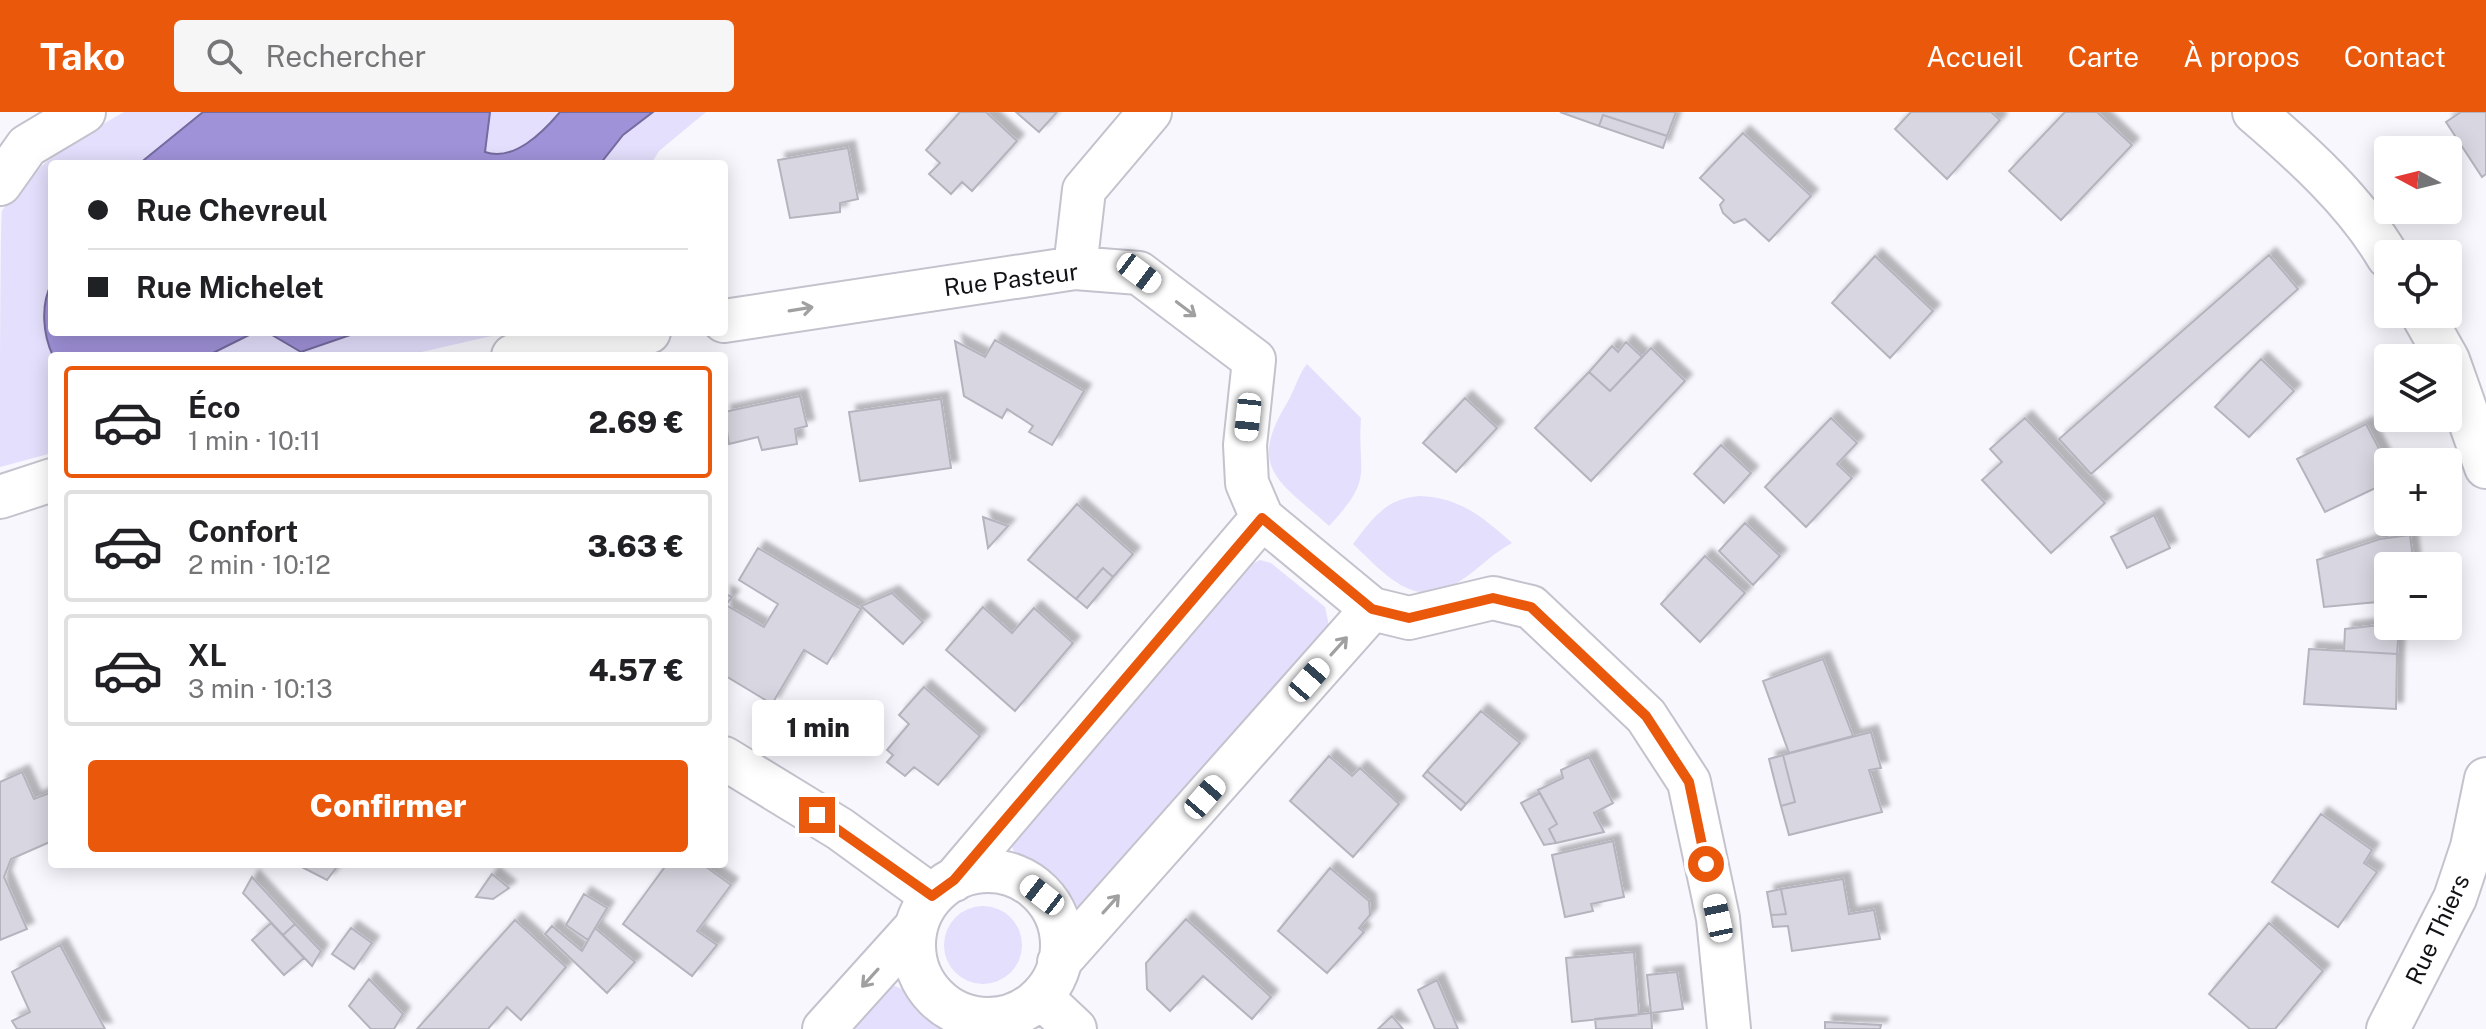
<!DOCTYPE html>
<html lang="fr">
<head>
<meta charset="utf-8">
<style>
	:root { --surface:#fff; --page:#f6f6f6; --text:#202124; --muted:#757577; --line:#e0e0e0; --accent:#ea580c }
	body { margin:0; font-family:"Public Sans",sans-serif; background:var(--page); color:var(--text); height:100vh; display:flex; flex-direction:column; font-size:30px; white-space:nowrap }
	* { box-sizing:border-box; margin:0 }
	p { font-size:26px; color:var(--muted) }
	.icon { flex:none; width:44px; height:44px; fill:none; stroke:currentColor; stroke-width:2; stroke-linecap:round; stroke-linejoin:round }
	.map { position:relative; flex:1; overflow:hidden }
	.details { position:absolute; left:48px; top:240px; width:680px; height:516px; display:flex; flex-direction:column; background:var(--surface); border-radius:8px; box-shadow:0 4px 20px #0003 }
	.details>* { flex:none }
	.guide { position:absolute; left:48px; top:48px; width:680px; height:176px; border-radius:8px; box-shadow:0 4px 20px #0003; display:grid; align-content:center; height:176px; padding:0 40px; background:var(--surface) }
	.needle { width:52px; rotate:277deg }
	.fabs { position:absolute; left:2374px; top:24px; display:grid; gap:16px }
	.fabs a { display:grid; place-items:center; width:88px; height:88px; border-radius:8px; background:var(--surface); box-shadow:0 4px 20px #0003; font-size:40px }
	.end { position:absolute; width:36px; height:36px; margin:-18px; border:10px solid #ea580c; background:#fff; box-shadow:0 0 0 4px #fff }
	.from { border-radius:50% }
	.bubble { position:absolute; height:56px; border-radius:8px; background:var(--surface); box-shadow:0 4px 20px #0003; font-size:26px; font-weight:800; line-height:56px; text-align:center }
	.car { position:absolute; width:24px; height:48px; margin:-24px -12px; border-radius:10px; box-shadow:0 0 6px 2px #0007; background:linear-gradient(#fff 24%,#345 0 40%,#fff 0 76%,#345 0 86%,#fff 0) }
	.guide b { display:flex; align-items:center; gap:28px; height:76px; font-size:30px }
	.guide b+b { border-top:2px solid var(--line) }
	.guide i { width:20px; height:20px; background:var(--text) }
	ul { padding:14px 0 0; list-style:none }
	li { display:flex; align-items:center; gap:24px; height:112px; margin:0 16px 12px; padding:0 24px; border:4px solid var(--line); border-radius:8px }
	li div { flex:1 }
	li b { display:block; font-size:30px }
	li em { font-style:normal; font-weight:800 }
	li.active { border-color:var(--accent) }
	li>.icon { width:72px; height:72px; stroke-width:1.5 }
	.primary-button { display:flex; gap:16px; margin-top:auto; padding:16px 40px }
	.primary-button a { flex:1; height:92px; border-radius:8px; background:var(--accent); color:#fff; font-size:32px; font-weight:800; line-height:92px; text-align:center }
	header { display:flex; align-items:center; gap:48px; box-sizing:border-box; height:112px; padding:0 40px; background:var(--accent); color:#fff }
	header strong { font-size:38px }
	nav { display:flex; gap:44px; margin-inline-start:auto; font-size:28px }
	.search { width:560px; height:72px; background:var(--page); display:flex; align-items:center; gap:20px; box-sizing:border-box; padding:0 28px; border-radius:8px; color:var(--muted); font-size:30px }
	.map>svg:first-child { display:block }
	.green { fill:#e3dffc }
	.water { fill:#a092d9; stroke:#756b9e; stroke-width:2 }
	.building { fill:#d8d7e1; stroke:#b5b4be; stroke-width:2; filter:url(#shadow) }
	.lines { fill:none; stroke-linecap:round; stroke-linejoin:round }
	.minor-casing { stroke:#c4c2cd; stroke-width:46 }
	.minor { stroke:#fff; stroke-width:42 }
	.oneway { stroke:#a0a0a1 }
	.route { stroke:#ea580c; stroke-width:10 }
	.labels { text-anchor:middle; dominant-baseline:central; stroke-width:8; stroke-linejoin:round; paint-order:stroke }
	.street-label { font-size:24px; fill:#121115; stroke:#fff }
</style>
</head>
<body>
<header>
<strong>Tako</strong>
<div class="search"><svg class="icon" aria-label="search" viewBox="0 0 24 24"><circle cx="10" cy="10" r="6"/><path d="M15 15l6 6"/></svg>Rechercher</div>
<nav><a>Accueil</a><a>Carte</a><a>À propos</a><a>Contact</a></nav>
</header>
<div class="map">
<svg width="2486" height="917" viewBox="0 0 2486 917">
	<defs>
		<filter id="shadow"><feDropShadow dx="7" dy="-7" stdDeviation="2" flood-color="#0004"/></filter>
	</defs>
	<rect width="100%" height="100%" fill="#f8f7fe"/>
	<path class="green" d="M 124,0 L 706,0 L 659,39 L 651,52 L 52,52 L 52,220 L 509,220 L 404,244 L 52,244 L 52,341 L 0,355 C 0,322 0,113 2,99 C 29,55 80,25 124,0 Z
		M 1307,252 L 1361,306 C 1357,363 1375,365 1329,414 C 1281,370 1246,358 1287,291 C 1294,280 1299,261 1307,252 Z
		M 1419,384 C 1459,385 1483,405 1512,431 C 1491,442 1477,459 1457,471 C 1414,499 1383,460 1353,432 C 1373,406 1385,387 1419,384 Z
		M 1260,448 L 1271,451 L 1325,495 L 1329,514 L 1081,794 C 1063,797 1008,746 1011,728 L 1250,453 Z
		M944 833a39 39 0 1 1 78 0a39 39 0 1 1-78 0Z
		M 892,873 C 912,878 931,906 954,917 L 848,917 Z"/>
	<path class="water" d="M 203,0 L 490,0 L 485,40 C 514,50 543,20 560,0 L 653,0 L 623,23 L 600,52 L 139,52 Z
		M 52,171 L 52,220 L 255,220 L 207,244 L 53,244 C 43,223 40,192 52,171 Z
		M 267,220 L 359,220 L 301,240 Z"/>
	<path class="building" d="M 960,0 L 986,0 L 1017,29 L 972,79 L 962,70 L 951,82 L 929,62 L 940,51 L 926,38 Z
		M 1016,0 L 1057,0 L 1039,20 Z
		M 1560,0 L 1676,0 L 1667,24 L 1603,3 L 1599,14 Z
		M 1911,0 L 1991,0 L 2000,8 L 1947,67 L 1895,17 Z
		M 2065,0 L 2097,0 L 2132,33 L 2061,108 L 2009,59 Z
		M 2461,0 L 2486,0 L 2486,62 L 2482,65 L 2446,10 Z
		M 1603,3 L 1667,24 L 1663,36 L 1599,14 Z
		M 1743,21 L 1811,84 L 1769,129 L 1745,107 L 1734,111 L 1723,101 L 1720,93 L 1724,88 L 1700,66 Z
		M 848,36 L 858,87 L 840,91 L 840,100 L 790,106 L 778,48 Z
		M 2269,143 L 2298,177 L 2091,362 L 2059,327 Z
		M 1875,144 L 1933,199 L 1890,246 L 1832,191 Z
		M 995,228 L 1084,279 L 1052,333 L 1029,320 L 1033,314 L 1007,297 L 1002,306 L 964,284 L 955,229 L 985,245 Z
		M 1626,230 L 1642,245 L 1610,279 L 1589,260 L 1612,234 L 1618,240 Z
		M 1651,236 L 1685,269 L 1591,369 L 1535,316 L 1589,260 L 1610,279 Z
		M 2261,247 L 2294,279 L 2249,325 L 2215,295 Z
		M 800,284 L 807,314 L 795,317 L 797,332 L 762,338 L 758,325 L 729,332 L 724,300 Z
		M 1465,286 L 1497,316 L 1456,360 L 1423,331 Z
		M 941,287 L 951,356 L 860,369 L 849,300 Z
		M 1831,306 L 1857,331 L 1837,352 L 1852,366 L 1806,415 L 1765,375 Z
		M 2025,306 L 2105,391 L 2051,441 L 1982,368 L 2002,350 L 1990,337 Z
		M 2366,312 L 2388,354 L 2388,370 L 2325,400 L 2297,347 Z
		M 1721,333 L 1751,361 L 1724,391 L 1694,362 Z
		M 1077,392 L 1133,442 L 1113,465 L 1103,456 L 1076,487 L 1028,448 Z
		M 2154,403 L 2170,436 L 2127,456 L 2111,425 Z
		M 983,405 L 1008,414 L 988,436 Z
		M 1745,411 L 1780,444 L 1753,473 L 1719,439 Z
		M 2410,423 L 2414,454 L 2388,454 L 2388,489 L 2324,495 L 2317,448 L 2380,427 Z
		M 758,436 L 861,497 L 827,552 L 804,538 L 772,592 L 724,563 L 724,481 L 732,485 L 726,493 L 764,515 L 778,492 L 739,468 Z
		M 1705,444 L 1745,481 L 1700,530 L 1661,492 Z
		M 1103,456 L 1113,465 L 1087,496 L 1076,487 Z
		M 892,481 L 923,510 L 903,532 L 861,494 Z
		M 983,495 L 1012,521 L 1034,496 L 1073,531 L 1015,599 L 946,538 Z
		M 2388,512 L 2399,514 L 2397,542 L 2344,539 L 2345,517 Z
		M 2309,537 L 2397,542 L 2396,597 L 2304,592 Z
		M 1823,547 L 1853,624 L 1789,641 L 1763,569 Z
		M 924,575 L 980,624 L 938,673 L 914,655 L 905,664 L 887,650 L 893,643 L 887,638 L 909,612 L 899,603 Z
		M 1481,599 L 1520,631 L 1466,692 L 1427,659 Z
		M 1871,620 L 1881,656 L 1869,658 L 1882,700 L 1789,723 L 1781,694 L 1795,690 L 1783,643 Z
		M 1783,643 L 1795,690 L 1781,694 L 1769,647 Z
		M 1329,644 L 1352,664 L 1360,656 L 1399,692 L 1353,745 L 1290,689 Z
		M 1589,645 L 1613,691 L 1594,701 L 1604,720 L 1556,731 L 1549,717 L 1557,712 L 1538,678 L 1563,666 L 1561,658 Z
		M 1427,659 L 1466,692 L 1461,698 L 1423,664 Z
		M 22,660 L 34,687 L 52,680 L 52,729 L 11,747 L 4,765 L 27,817 L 0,828 L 0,670 Z
		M 1540,681 L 1557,712 L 1549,717 L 1556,731 L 1544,733 L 1521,691 Z
		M 2321,702 L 2372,738 L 2364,751 L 2377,760 L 2338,815 L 2272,770 Z
		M 1613,729 L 1624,785 L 1591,792 L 1593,799 L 1565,805 L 1552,743 Z
		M 296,752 L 339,752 L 327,768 Z
		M 667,752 L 702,752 L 731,773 L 697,819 L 717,833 L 692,864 L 623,812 Z
		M 1330,756 L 1369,789 L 1370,803 L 1359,816 L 1364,820 L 1327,861 L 1278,819 Z
		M 492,762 L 509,776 L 493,787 L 476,785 Z
		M 252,765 L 295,812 L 283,823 L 243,781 Z
		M 1843,767 L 1849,802 L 1874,798 L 1880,827 L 1792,839 L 1788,814 L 1773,815 L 1771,803 L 1786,802 L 1781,777 Z
		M 1781,777 L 1786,802 L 1771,803 L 1767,780 Z
		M 584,782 L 607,796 L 588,828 L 566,813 Z
		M 1186,807 L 1271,885 L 1252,907 L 1203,864 L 1170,899 L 1147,877 L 1146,851 Z
		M 515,808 L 566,855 L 521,908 L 507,895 L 488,917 L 417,917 Z
		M 271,811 L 304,846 L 284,863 L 252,828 Z
		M 2269,811 L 2323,859 L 2275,917 L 2250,917 L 2209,882 Z
		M 295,812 L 321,839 L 312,854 L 283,823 Z
		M 552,814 L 582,839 L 595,816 L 635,850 L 607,881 L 545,822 Z
		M 351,816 L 372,831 L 354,857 L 332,842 Z
		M 60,833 L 105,917 L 17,917 L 12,909 L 30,900 L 12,860 Z
		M 1634,840 L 1639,903 L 1572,910 L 1566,846 Z
		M 1677,860 L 1683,897 L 1651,901 L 1647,863 Z
		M 369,867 L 403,902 L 394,917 L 371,917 L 349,894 Z
		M 1437,868 L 1458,917 L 1435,917 L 1418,878 Z
		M 1651,901 L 1652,917 L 1596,917 L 1595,907 Z
		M 1392,904 L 1403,917 L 1378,917 Z
		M 1825,910 L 1881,913 L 1880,917 L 1825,917 Z"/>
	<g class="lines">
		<g class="minor-casing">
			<path id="minor" d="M 2254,0 C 2302,41 2356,90 2388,145
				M 0,72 L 27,34 L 84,0
				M 1075,156 L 1084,78 L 1150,0
				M 2422,202 L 2447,246
				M 724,209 L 1075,156 L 1139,161 L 1254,248 L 1245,333 L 1247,371 L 1262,406 L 1372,497 L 1409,506 L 1493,486 L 1531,495 L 1646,604 L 1689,670 L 1718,806 L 1729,917
				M 513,244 L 649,220
				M 2448,248 L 2486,355
				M 0,385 L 52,368
				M 724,646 L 840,717 L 932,784
				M914 833a74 74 0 1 1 148 0a74 74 0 1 1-148 0Z
				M 954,768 L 1262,406
				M 1059,850 L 1372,497
				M 1041,885 L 1075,917
				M 824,917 L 916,815
				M 2388,917 L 2455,786 L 2472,735 L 2486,667"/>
		</g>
		<use href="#minor" class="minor"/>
	</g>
	<defs><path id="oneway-shaft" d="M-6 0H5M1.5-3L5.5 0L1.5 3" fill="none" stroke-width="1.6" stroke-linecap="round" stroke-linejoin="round" transform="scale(2)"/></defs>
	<g class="oneway">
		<use href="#oneway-shaft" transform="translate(801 197) rotate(-9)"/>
		<use href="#oneway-shaft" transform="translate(1186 197) rotate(37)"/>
		<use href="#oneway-shaft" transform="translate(1339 534) rotate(-48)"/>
		<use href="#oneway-shaft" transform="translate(1111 792) rotate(-48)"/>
		<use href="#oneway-shaft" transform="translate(870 866) rotate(132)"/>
	</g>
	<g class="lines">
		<path class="route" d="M 817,703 L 932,784 L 954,768 L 1262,406 L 1372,497 L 1409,506 L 1493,486 L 1531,495 L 1646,604 L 1689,670 L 1706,752"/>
	</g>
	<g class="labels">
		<g class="street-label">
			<text transform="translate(1011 167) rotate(-7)">Rue Pasteur</text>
			<text transform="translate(2437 817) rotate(-65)">Rue Thiers</text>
		</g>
	</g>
</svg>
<div class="fabs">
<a><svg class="needle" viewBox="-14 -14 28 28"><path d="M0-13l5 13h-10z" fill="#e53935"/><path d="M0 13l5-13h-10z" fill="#757577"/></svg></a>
<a><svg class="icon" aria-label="locate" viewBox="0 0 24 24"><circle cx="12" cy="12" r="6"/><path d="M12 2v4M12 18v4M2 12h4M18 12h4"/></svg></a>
<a><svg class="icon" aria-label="layers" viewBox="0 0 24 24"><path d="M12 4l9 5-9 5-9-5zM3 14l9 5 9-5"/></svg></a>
<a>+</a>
<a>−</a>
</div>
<i class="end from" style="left:1706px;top:752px"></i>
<i class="end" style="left:817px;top:703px"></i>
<div class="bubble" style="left:752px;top:588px;width:132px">1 min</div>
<i class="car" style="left:1139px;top:161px;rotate:127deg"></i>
<i class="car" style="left:1248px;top:305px;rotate:186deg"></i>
<i class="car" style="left:1309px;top:568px;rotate:41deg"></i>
<i class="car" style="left:1205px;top:685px;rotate:41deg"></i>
<i class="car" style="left:1042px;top:783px;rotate:308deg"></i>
<i class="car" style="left:1718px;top:806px;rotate:348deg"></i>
<div class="guide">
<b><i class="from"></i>Rue Chevreul</b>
<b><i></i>Rue Michelet</b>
</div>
<section class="details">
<ul>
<li class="active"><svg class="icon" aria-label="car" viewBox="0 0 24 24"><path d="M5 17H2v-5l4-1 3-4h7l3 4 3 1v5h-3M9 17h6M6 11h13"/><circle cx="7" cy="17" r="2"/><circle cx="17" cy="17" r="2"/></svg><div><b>Éco</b><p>1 min · 10:11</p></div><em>2.69 €</em></li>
<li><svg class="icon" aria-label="car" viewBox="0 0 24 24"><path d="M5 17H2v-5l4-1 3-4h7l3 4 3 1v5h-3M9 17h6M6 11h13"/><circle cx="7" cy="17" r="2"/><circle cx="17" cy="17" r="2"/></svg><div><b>Confort</b><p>2 min · 10:12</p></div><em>3.63 €</em></li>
<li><svg class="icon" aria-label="car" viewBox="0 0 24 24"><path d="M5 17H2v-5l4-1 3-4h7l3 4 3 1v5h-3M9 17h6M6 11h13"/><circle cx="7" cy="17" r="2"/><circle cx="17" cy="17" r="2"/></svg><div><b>XL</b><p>3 min · 10:13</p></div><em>4.57 €</em></li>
</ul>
<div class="primary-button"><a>Confirmer</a></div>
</section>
</div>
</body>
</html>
